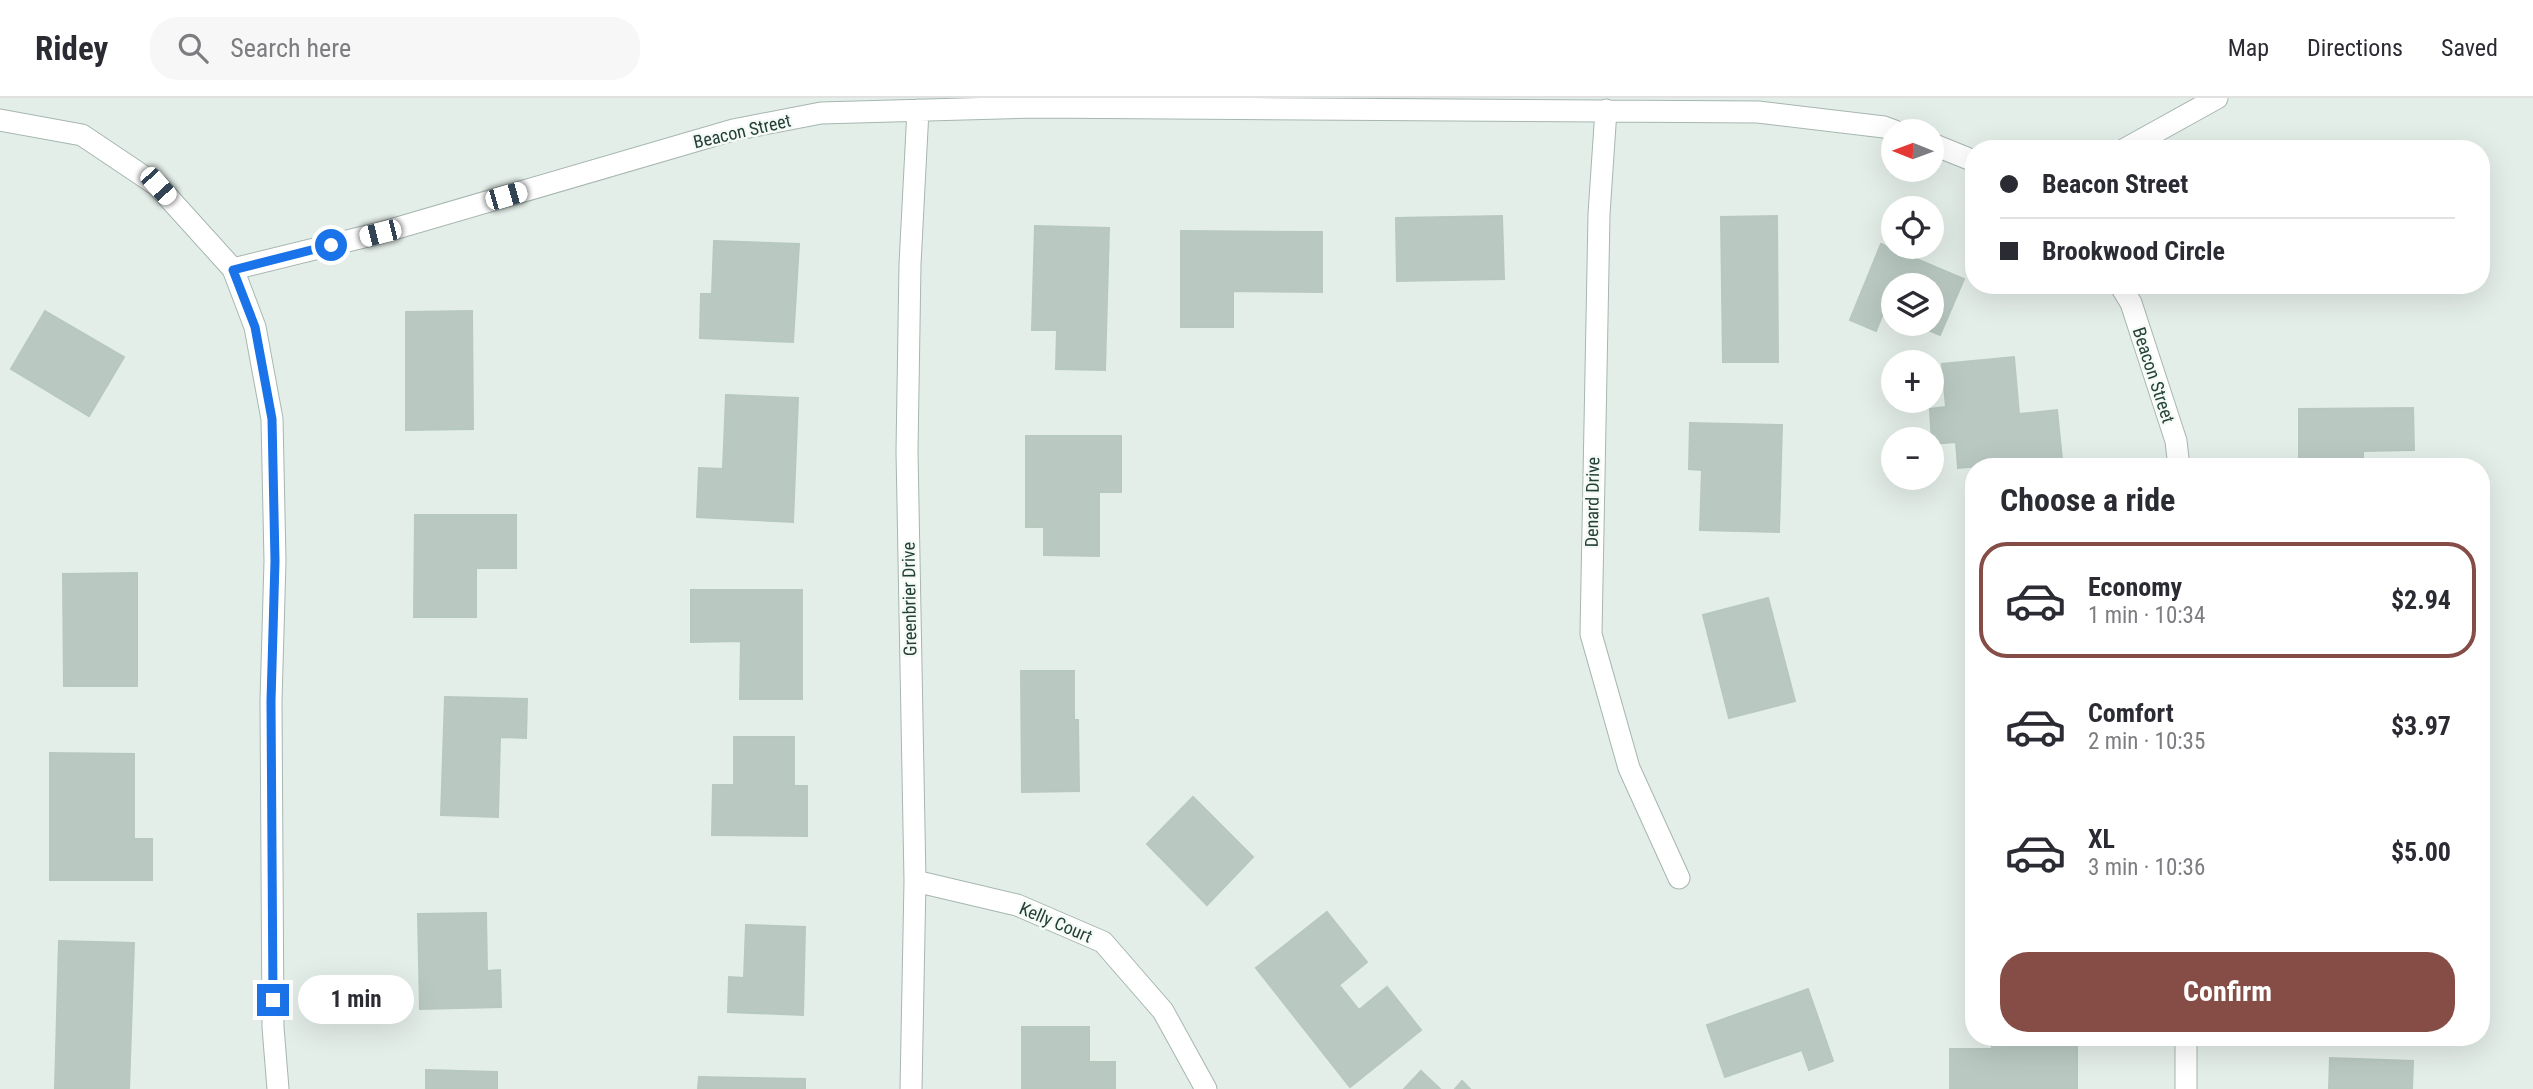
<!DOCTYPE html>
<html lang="en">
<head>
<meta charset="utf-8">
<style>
	:root { --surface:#fff; --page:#f7f7f7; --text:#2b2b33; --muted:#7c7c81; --line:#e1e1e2; --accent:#854d46 }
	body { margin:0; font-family:"Roboto Condensed",sans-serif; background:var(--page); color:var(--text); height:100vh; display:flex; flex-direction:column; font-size:26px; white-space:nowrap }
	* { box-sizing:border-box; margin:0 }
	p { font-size:23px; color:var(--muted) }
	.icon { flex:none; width:38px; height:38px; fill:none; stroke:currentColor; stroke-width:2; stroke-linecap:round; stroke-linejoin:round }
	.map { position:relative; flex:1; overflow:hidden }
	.drawer { position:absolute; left:1965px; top:360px; width:525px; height:588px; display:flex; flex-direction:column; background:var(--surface); border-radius:28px; box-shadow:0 7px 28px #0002 }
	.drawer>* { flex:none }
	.banner { position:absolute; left:1965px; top:42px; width:525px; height:154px; border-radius:28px; box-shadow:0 7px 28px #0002; display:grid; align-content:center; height:154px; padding:0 35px; background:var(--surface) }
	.needle { width:46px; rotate:271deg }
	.buttons { position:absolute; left:1881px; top:21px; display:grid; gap:14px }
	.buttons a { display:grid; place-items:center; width:63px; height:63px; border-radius:50%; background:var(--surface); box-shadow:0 7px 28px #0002; font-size:35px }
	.end { position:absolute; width:32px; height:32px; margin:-16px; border:9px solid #1a73e8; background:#fff; box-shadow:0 0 0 4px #fff }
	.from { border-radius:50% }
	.bubble { position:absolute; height:49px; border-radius:24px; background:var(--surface); box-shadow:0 7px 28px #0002; font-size:23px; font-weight:700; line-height:49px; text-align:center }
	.car { position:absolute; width:21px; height:42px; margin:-21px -10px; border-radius:9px; box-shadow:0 0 5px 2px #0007; background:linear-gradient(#fff 24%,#345 0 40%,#fff 0 76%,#345 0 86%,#fff 0) }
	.banner b { display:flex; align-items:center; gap:24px; height:66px; font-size:26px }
	.banner b+b { border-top:2px solid var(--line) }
	.banner i { width:18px; height:18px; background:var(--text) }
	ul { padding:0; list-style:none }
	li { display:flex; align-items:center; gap:21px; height:116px; margin:0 14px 10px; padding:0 21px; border:4px solid transparent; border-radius:28px }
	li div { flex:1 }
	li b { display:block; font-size:26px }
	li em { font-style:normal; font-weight:700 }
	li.selected { border-color:var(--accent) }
	li>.icon { width:63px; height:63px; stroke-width:1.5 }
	h2 { padding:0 35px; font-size:32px; line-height:84px }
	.button { display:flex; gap:14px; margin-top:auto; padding:14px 35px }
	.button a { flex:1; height:80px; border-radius:28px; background:var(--accent); color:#fff; font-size:28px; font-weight:700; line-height:80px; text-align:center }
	header { display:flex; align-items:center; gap:42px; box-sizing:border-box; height:98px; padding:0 35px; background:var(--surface); border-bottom:2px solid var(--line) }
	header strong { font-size:33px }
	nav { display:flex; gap:38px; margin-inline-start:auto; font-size:24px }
	.search { width:490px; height:63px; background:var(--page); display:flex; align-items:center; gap:18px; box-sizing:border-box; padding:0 24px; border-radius:28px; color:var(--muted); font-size:26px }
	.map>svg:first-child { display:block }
	.building { fill:#b9c9c2; stroke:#b7c8bf; stroke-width:2 }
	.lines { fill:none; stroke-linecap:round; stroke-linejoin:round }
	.minor-casing { stroke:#a6b6b0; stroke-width:23 }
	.minor { stroke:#fff; stroke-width:21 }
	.route { stroke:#1a73e8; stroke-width:9 }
	.labels { text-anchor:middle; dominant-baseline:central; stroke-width:5; stroke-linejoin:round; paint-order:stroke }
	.street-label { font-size:18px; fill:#234036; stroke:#f5faf7 }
</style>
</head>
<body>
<header>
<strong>Ridey</strong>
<div class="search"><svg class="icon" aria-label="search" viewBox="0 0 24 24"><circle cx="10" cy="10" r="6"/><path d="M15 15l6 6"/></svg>Search here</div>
<nav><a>Map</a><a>Directions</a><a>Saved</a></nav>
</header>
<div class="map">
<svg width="2533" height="991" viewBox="0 0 2533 991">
	<rect width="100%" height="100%" fill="#e4eee9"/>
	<path class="building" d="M 1502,118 L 1504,181 L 1397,183 L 1396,120 Z
		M 1777,118 L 1778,264 L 1723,264 L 1721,119 Z
		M 1035,128 L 1109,130 L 1105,272 L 1056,271 L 1057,232 L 1032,232 Z
		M 1181,133 L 1322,134 L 1322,194 L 1233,193 L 1233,229 L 1181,229 Z
		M 714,143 L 799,146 L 793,244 L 700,240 L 701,196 L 712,196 Z
		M 1881,146 L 1964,181 L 1940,237 L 1914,226 L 1932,226 L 1932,187 L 1894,187 L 1894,217 L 1884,213 L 1876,233 L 1850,222 Z
		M 45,213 L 124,259 L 89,318 L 11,271 Z
		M 472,213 L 473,331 L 406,332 L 406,214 Z
		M 2014,259 L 2019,316 L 2057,312 L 2062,361 L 1958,370 L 1956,344 L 1932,346 L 1930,311 L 1946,309 L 1942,266 Z
		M 726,297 L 798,300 L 793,424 L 697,419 L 699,370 L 723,371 Z
		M 2413,310 L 2414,352 L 2363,353 L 2363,369 L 2299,369 L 2299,311 Z
		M 1690,325 L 1782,327 L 1779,434 L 1700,432 L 1702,372 L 1689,371 Z
		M 1026,338 L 1121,338 L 1121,394 L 1099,394 L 1099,458 L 1044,457 L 1044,429 L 1026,429 Z
		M 415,417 L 516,417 L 516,470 L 476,470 L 476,519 L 414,519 Z
		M 137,475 L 137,588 L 64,588 L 63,476 Z
		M 691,492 L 802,492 L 802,601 L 740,601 L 741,543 L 691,544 Z
		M 1768,500 L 1795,603 L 1729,620 L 1703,517 Z
		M 1021,573 L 1074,573 L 1074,622 L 1078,622 L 1079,693 L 1022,694 Z
		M 445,599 L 527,601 L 526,640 L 500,639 L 498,719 L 441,717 Z
		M 734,639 L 794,639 L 794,688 L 807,688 L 807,738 L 712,737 L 713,687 L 734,687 Z
		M 50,655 L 134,656 L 134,741 L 152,741 L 152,782 L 50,782 Z
		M 1193,699 L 1253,759 L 1207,807 L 1147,746 Z
		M 1327,814 L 1367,864 L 1339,887 L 1359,912 L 1387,889 L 1421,932 L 1350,989 L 1256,870 Z
		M 486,815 L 487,873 L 500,872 L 501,909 L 420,911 L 418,816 Z
		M 746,827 L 805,829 L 803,917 L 728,914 L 729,879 L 744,880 Z
		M 59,843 L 134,845 L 129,991 L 55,991 Z
		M 1808,891 L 1833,963 L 1809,972 L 1802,952 L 1725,979 L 1707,927 Z
		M 1022,929 L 1089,929 L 1089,964 L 1115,964 L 1115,991 L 1022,991 Z
		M 1992,940 L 2077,940 L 2077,991 L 1950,991 L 1950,951 L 1992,951 Z
		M 2330,960 L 2413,963 L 2412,991 L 2329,991 Z
		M 426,972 L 497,974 L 497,991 L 426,991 Z
		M 1421,973 L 1440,991 L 1404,991 Z
		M 699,979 L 805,981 L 805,991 L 698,991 Z
		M 1462,983 L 1470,991 L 1455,991 Z"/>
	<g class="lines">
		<g class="minor-casing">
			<path id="minor" d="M 1606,12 L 1599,116 L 1591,536 L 1629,670 L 1679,780
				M 0,22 L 82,37 L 158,88 L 233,171 L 255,229 L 272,321 L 275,463 L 271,603 L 273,929 L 278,991
				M 1932,46 L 1974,63
				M 2125,51 L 2217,0
				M 233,171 L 380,135 L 733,32 L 821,15 L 1034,9 L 1758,14 L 1884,29 L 1895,33
				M 2120,187 L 2131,205 L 2176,343 L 2179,369
				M 915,783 L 1017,807 L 1103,844 L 1163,913 L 1206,991
				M 911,991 L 915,783 L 907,353 L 910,166 L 918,12
				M 2186,991 L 2186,940"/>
		</g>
		<use href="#minor" class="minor"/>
	</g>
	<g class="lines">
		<path class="route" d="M 273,902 L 271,603 L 275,463 L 272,321 L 255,229 L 233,172 L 331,147"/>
	</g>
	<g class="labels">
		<g class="street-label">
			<text transform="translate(742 33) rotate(-13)">Beacon Street</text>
			<text transform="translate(2154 277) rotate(72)">Beacon Street</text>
			<text transform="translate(1592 404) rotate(-89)">Denard Drive</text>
			<text transform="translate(909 501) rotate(-91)">Greenbrier Drive</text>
			<text transform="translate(1056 824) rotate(23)">Kelly Court</text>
		</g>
	</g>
</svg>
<div class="buttons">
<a><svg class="needle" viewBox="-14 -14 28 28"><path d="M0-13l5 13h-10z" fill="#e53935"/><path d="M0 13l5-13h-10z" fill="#7c7c81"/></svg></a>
<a><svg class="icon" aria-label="locate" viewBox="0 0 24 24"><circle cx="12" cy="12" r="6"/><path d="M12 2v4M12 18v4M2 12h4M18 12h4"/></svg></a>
<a><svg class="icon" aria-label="layers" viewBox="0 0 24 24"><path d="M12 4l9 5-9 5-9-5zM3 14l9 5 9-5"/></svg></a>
<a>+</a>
<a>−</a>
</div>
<i class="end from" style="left:331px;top:147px"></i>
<i class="end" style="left:273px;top:902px"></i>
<div class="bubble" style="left:298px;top:877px;width:116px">1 min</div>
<i class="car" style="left:158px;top:88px;rotate:138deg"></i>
<i class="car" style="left:506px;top:98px;rotate:74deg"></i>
<i class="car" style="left:380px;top:135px;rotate:256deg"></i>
<div class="banner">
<b><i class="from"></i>Beacon Street</b>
<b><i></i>Brookwood Circle</b>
</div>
<section class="drawer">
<h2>Choose a ride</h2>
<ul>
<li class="selected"><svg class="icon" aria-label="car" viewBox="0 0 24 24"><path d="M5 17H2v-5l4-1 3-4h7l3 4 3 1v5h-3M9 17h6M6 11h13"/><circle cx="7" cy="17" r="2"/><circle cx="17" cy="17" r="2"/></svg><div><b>Economy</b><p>1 min · 10:34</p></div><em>$2.94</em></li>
<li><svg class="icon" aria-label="car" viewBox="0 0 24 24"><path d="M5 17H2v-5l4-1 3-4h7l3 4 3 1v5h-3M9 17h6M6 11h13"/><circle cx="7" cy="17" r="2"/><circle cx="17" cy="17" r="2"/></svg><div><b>Comfort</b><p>2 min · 10:35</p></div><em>$3.97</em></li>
<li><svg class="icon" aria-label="car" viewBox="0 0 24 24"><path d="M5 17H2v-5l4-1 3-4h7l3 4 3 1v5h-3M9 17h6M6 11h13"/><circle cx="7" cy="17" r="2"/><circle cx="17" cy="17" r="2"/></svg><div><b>XL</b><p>3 min · 10:36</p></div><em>$5.00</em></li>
</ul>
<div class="button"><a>Confirm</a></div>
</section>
</div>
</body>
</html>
